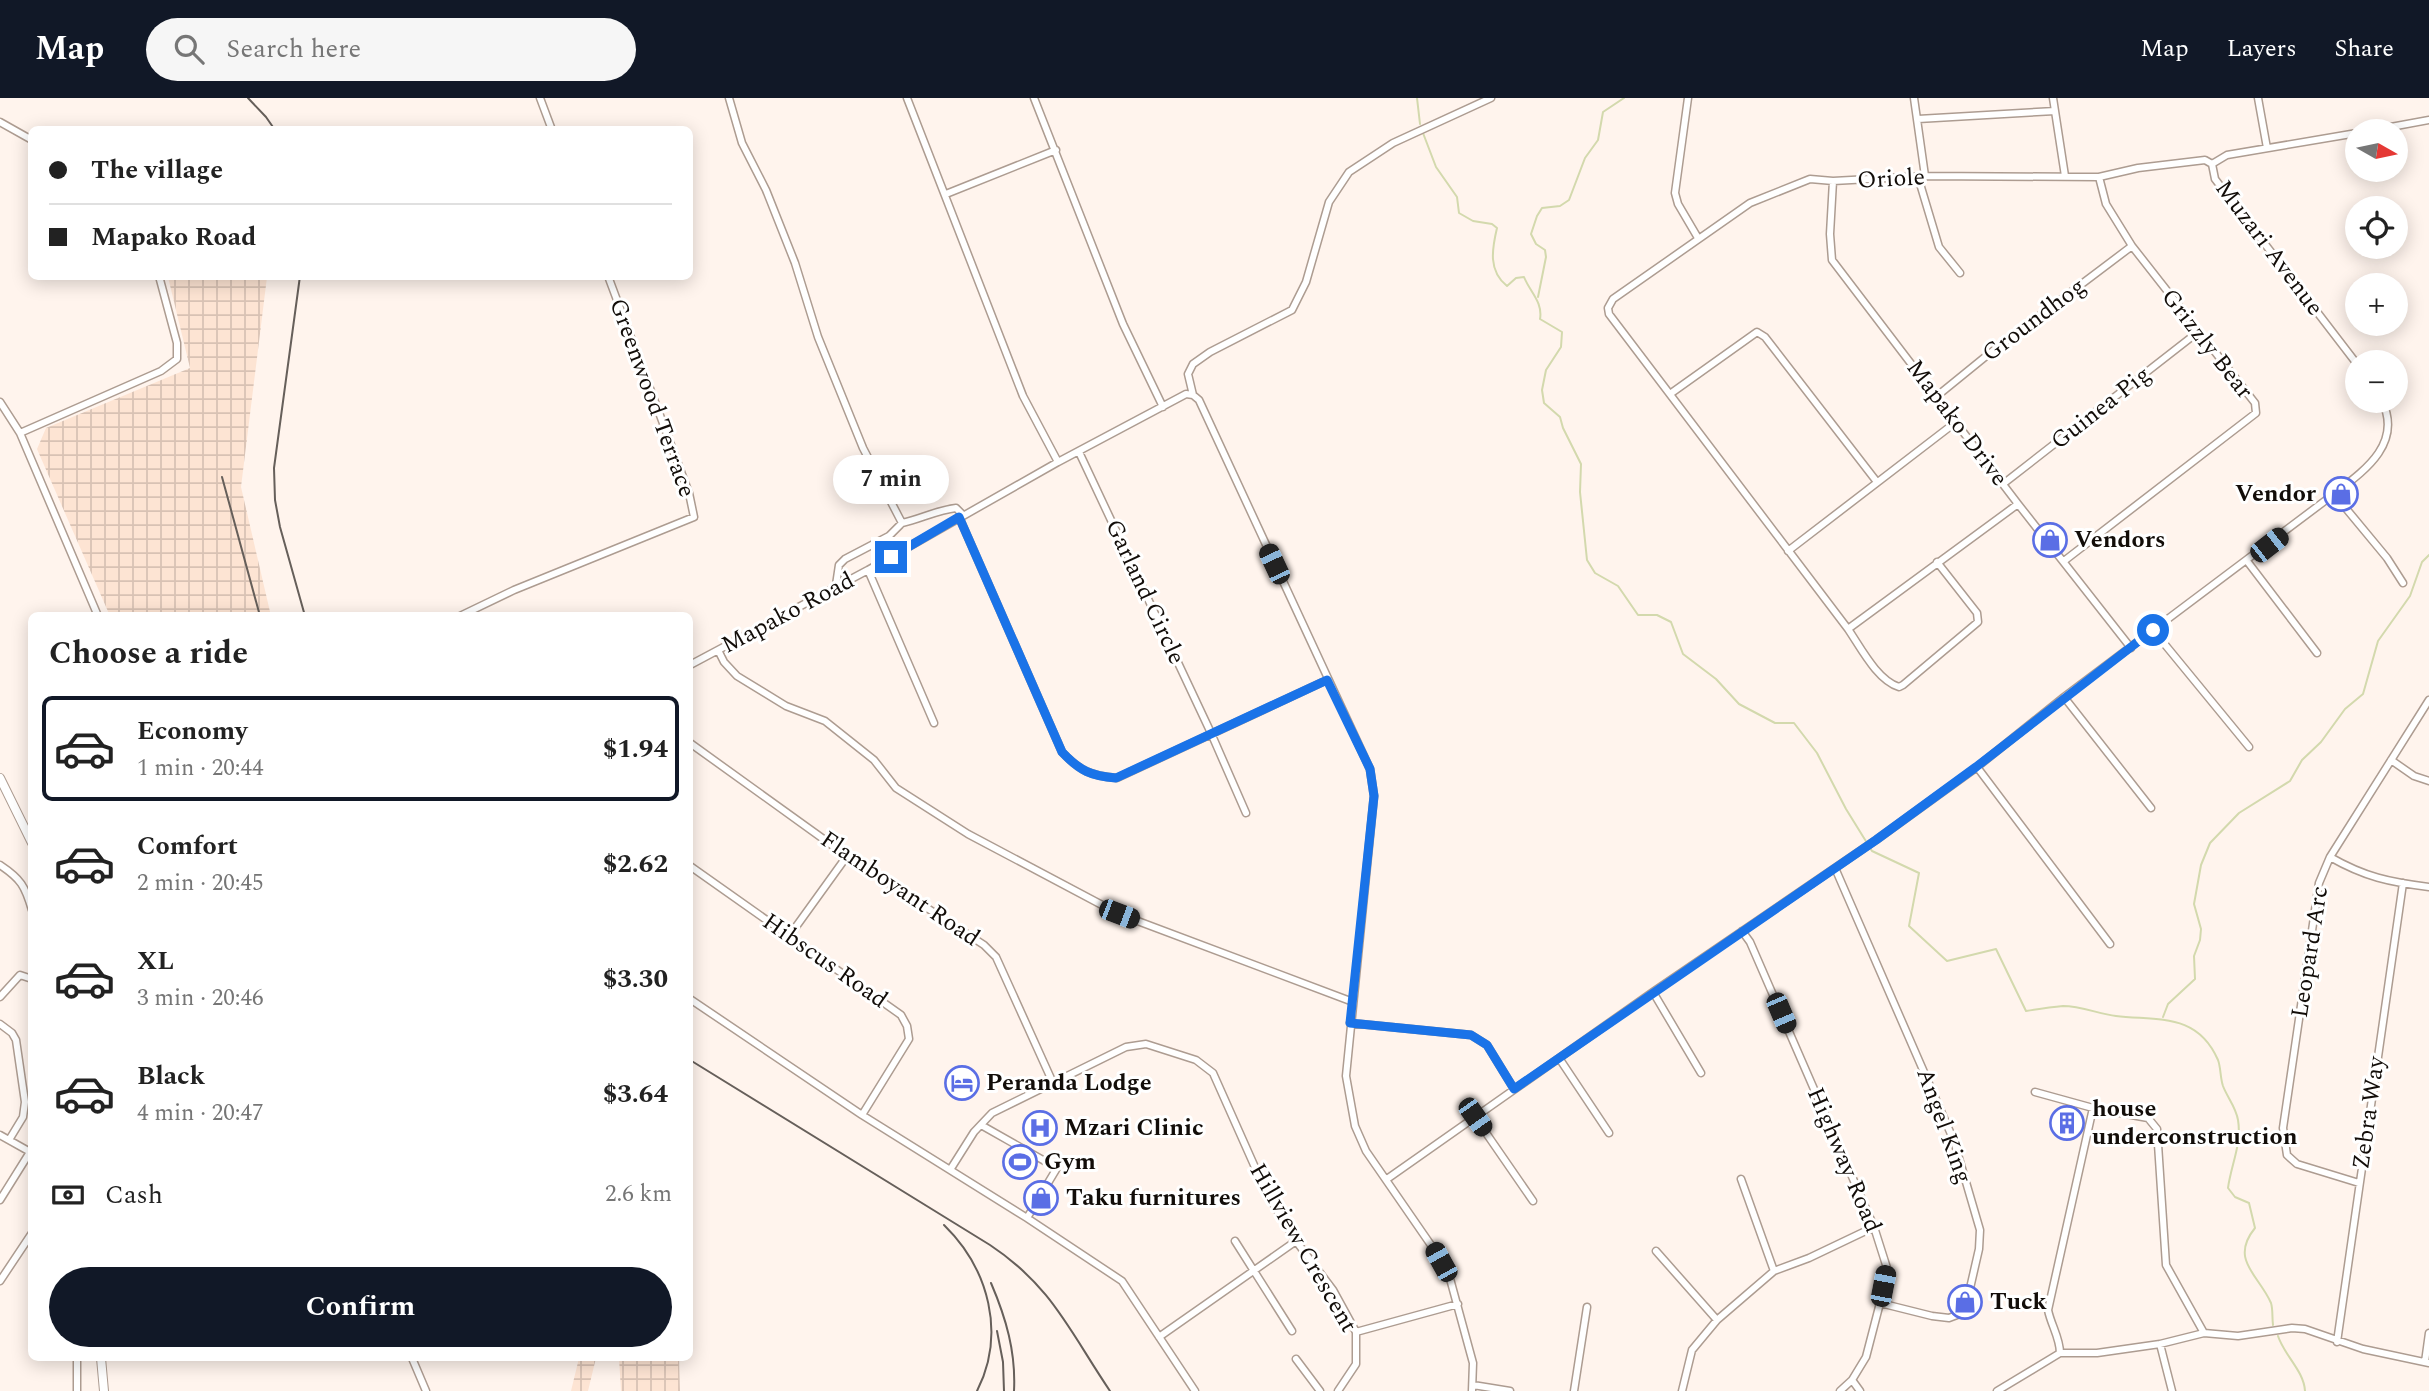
<!DOCTYPE html>
<html lang="en">
<head>
<meta charset="utf-8">
<style>
	:root { --surface:#fff; --page:#f6f6f6; --text:#222; --muted:#767676; --line:#e0e0e0; --accent:#111827 }
	body { margin:0; font-family:Spectral,serif; background:var(--page); color:var(--text); height:100vh; display:flex; flex-direction:column; font-size:26px; white-space:nowrap }
	* { box-sizing:border-box; margin:0 }
	p { font-size:23px; color:var(--muted) }
	.icon { flex:none; width:38px; height:38px; fill:none; stroke:currentColor; stroke-width:2; stroke-linecap:round; stroke-linejoin:round }
	.map { position:relative; flex:1; overflow:hidden }
	.details { position:absolute; left:28px; top:514px; width:665px; height:749px; display:flex; flex-direction:column; background:var(--surface); border-radius:10px; box-shadow:0 4px 18px #0003 }
	.details>* { flex:none }
	.banner { position:absolute; left:28px; top:28px; width:665px; height:154px; border-radius:10px; box-shadow:0 4px 18px #0003; display:grid; align-content:center; height:154px; padding:0 21px; background:var(--surface) }
	.needle { width:46px; rotate:99deg }
	.controls { position:absolute; left:2345px; top:21px; display:grid; gap:14px }
	.controls a { display:grid; place-items:center; width:63px; height:63px; border-radius:50%; background:var(--surface); box-shadow:0 4px 18px #0003; font-size:35px }
	.end { position:absolute; width:32px; height:32px; margin:-16px; border:9px solid #1a73e8; background:#fff; box-shadow:0 0 0 4px #fff }
	.from { border-radius:50% }
	.bubble { position:absolute; height:49px; border-radius:24px; background:var(--surface); box-shadow:0 4px 18px #0003; font-size:23px; font-weight:700; line-height:49px; text-align:center }
	.car { position:absolute; width:21px; height:42px; margin:-21px -10px; border-radius:9px; box-shadow:0 0 5px 2px #0007; background:linear-gradient(#222 24%,#8ab4d8 0 40%,#222 0 76%,#8ab4d8 0 86%,#222 0) }
	.banner b { display:flex; align-items:center; gap:24px; height:66px; font-size:26px }
	.banner b+b { border-top:2px solid var(--line) }
	.banner i { width:18px; height:18px; background:var(--text) }
	ul { padding:0; list-style:none }
	li { display:flex; align-items:center; gap:21px; height:105px; margin:0 14px 10px; padding:0 7px; border:4px solid transparent; border-radius:10px }
	li div { flex:1 }
	li b { display:block; font-size:26px }
	li em { font-style:normal; font-weight:700 }
	li.current { border-color:var(--accent) }
	li>.icon { width:63px; height:63px; stroke-width:1.5 }
	h2 { padding:0 21px; font-size:32px; line-height:84px }
	.pay { display:flex; align-items:center; gap:18px; height:77px; padding:0 21px; font-size:26px }
	.pay p { margin-inline-start:auto }
	.action { display:flex; gap:14px; margin-top:auto; padding:14px 21px }
	.action a { flex:1; height:80px; border-radius:42px; background:var(--accent); color:#fff; font-size:28px; font-weight:700; line-height:80px; text-align:center }
	header { display:flex; align-items:center; gap:42px; box-sizing:border-box; height:98px; padding:0 35px; background:var(--accent); color:#fff }
	header strong { font-size:33px }
	nav { display:flex; gap:38px; margin-inline-start:auto; font-size:24px }
	.search { width:490px; height:63px; background:var(--page); display:flex; align-items:center; gap:18px; box-sizing:border-box; padding:0 24px; border-radius:38px; color:var(--muted); font-size:26px }
	.map>svg:first-child { display:block }
	.industrial { fill:url(#industrial-grid) }
	.lines { fill:none; stroke-linecap:round; stroke-linejoin:round }
	.stream { stroke:#d3d9ad; stroke-width:2 }
	.minor-casing { stroke:#ad9c91; stroke-width:9 }
	.major-casing { stroke:#ad9c91; stroke-width:10 }
	.minor { stroke:#fff; stroke-width:6 }
	.major { stroke:#fff; stroke-width:8 }
	.rail { stroke:#665f5a; stroke-width:2 }
	.route { stroke:#1a73e8; stroke-width:9 }
	.labels { text-anchor:middle; dominant-baseline:central; stroke-width:6; stroke-linejoin:round; paint-order:stroke }
	.street-label { font-size:24px; fill:#120d09; stroke:#fff }
	.poi-label { font-size:24px; font-weight:bold; fill:#120d09; stroke:#fff; text-anchor:start }
</style>
</head>
<body>
<header>
<strong>Map</strong>
<div class="search"><svg class="icon" aria-label="search" viewBox="0 0 24 24"><circle cx="10" cy="10" r="6"/><path d="M15 15l6 6"/></svg>Search here</div>
<nav><a>Map</a><a>Layers</a><a>Share</a></nav>
</header>
<div class="map">
<svg width="2429" height="1293" viewBox="0 0 2429 1293">
	<defs>
		<pattern id="industrial-grid" width="8" height="8" patternUnits="userSpaceOnUse" patternTransform="scale(1.75)"><rect width="8" height="8" fill="#fde4d3"/><path d="M0 4h8M4 0v8" fill="none" stroke="#d8c2b4"/></pattern>
	</defs>
	<rect width="100%" height="100%" fill="#fff4ed"/>
	<path class="industrial" d="M 168,179 L 267,179 L 241,389 L 271,518 L 110,518 L 37,351 L 46,330 L 190,270 Z
		M 579,1260 L 596,1260 L 588,1293 L 571,1293 Z
		M 619,1260 L 679,1260 L 680,1293 L 621,1293 Z"/>
	<g class="lines">
		<path class="stream" d="M 1417,0 L 1420,26
			M 1423,35 L 1436,69 L 1457,99 L 1459,115 L 1473,123 L 1492,126 L 1497,130 C 1492,151 1488,173 1507,188 L 1516,180 L 1524,179 C 1530,194 1543,204 1540,221 L 1562,234 L 1561,249 L 1546,272 L 1542,292 L 1544,305 L 1560,319 L 1563,330 L 1581,366 L 1580,394 L 1587,462 L 1595,475 L 1618,488 L 1638,517 L 1657,517 L 1671,524 L 1683,556 L 1716,581 L 1739,606 L 1775,625 L 1794,625 L 1817,655 L 1846,711 L 1872,753 L 1919,775 L 1909,828 L 1947,863 L 1996,851 L 2026,913 C 2038,911 2051,909 2063,908 C 2081,908 2099,916 2116,918 C 2157,923 2197,914 2218,962 C 2221,970 2220,979 2223,988 C 2227,999 2236,1009 2238,1022 C 2242,1046 2231,1067 2228,1090 L 2235,1099 L 2249,1105 L 2255,1130 C 2229,1162 2259,1177 2271,1205 C 2273,1211 2272,1220 2273,1227
			M 1538,199 L 1546,159 L 1545,152 L 1536,146 L 1531,136 L 1537,118 L 1542,110 L 1560,108 L 1569,102 L 1585,60 L 1598,42 L 1603,14 L 1624,0
			M 2163,919 L 2168,906 L 2195,881 L 2194,858 L 2200,842 L 2201,831 L 2194,806 L 2201,767 L 2210,745 L 2239,715 L 2290,683 L 2302,662 L 2321,644 L 2345,611 L 2363,596 L 2378,543 L 2410,498 L 2422,464 L 2429,457
			M 2278,1238 C 2284,1257 2304,1273 2305,1293"/>
		<g class="minor-casing">
			<path id="minor" d="M 540,0 L 552,32
				M 729,0 L 742,45 L 766,92 L 795,165 L 818,239 L 863,350 L 902,425 C 921,421 937,412 956,410 L 963,417
				M 907,0 L 1023,298 L 1058,364
				M 1034,0 L 1123,226 L 1163,309
				M 1688,0 L 1675,95 L 1678,106 L 1698,140
				M 1914,0 L 1925,78
				M 2053,0 L 2065,78
				M 2258,0 L 2267,50
				M 1918,21 L 2055,13
				M 0,24 L 32,42
				M 2369,33 L 2429,22
				M 2212,66 L 2215,81 L 2357,266
				M 2212,66 L 2227,57 L 2357,35
				M 1918,79 L 1939,149 L 1960,175
				M 1833,83 L 1830,136 L 1832,162 L 2018,406 L 2131,550
				M 946,96 L 1056,52
				M 1670,296 L 1757,234 L 1765,239 L 1877,384
				M 1193,297 L 1199,302 L 1370,671 L 1374,698 L 1346,978 L 1355,1028 L 1366,1053 L 1433,1150 L 1449,1177 L 1473,1265 L 1472,1293
				M 1193,297 L 1188,276 L 1193,266 L 1210,254 L 1292,212 L 1306,184 L 1329,104 L 1349,74 L 1393,45 L 1491,0
				M 1937,298 L 1985,259 L 2132,148
				M 0,304 L 20,335
				M 1079,354 L 1211,635 L 1246,715
				M 2003,386 L 2198,234
				M 2334,396 L 2387,460 L 2403,485
				M 959,419 L 1062,654 C 1080,673 1091,678 1117,680 L 1327,582
				M 1788,453 L 1956,324
				M 2064,463 L 2256,315 L 2255,305 L 2132,148 L 2106,106 L 2099,79
				M 2247,463 L 2317,555
				M 1937,464 L 1977,515 L 1978,524 L 1903,587 L 1899,589 C 1877,582 1861,550 1848,531 L 1609,216 L 1608,210 L 1613,201 L 1750,105 L 1810,81 L 1833,83 L 1925,78 L 2099,79 L 2138,70 L 2205,62 L 2212,66
				M 868,472 L 934,625
				M 836,487 L 839,467 L 845,461 L 889,438 L 902,425
				M 98,518 L 20,335 L 161,273 L 177,261 L 177,245 L 159,178
				M 460,518 L 514,492 L 694,419 L 689,395 L 608,178
				M 1848,531 L 2018,406
				M 2153,532 L 2249,649
				M 718,552 L 724,564 L 737,578 L 786,608 L 825,623 L 874,662 L 896,690 L 968,736 L 1119,816 L 1353,904
				M 690,567 L 868,472 L 1058,364 L 1186,296 L 1193,297
				M 2064,599 L 2151,710
				M 690,645 L 847,758 L 984,847 L 996,859 L 1053,985
				M 2391,662 L 2414,678 L 2429,683
				M 1977,669 L 2110,846
				M 2330,759 C 2365,779 2389,784 2429,789
				M 0,767 C 21,781 25,788 32,812
				M 690,768 L 901,917 L 907,928 L 909,941 L 862,1017
				M 1835,770 L 1954,1043 L 1980,1132 L 1979,1151 L 1968,1199 L 1957,1217 L 1949,1220 L 1932,1218 L 1880,1205
				M 1742,833 L 1750,844 L 1874,1129 L 1887,1170 L 1880,1205 L 1866,1259 L 1852,1282 L 1840,1293
				M 790,837 L 847,758
				M 1653,894 L 1701,975
				M 0,899 L 20,877 L 32,881
				M 690,901 L 862,1017 L 1027,1120 L 1122,1183 L 1195,1293
				M 1350,925 L 1471,937 L 1487,947 L 1514,991
				M 0,926 L 12,935 L 16,942 L 25,1004 L 23,1019 L 9,1042
				M 1559,960 L 1609,1035
				M 2035,994 L 2093,1010 L 2048,1212 C 2051,1227 2060,1240 2060,1255 L 2097,1255 L 2160,1246 L 2204,1235 L 2238,1238 L 2292,1230 L 2305,1231 L 2363,1251 L 2429,1265
				M 2093,1010 L 2148,1020 L 2157,1031 L 2166,1167 L 2204,1235
				M 1475,1019 L 1533,1103
				M 981,1027 L 1057,1070 L 1027,1120
				M 0,1037 L 32,1055
				M 950,1072 L 974,1034 L 992,1015 L 1126,949 L 1146,946 L 1196,962 L 1213,975 L 1266,1094 L 1296,1143 L 1333,1192 L 1356,1234 L 1356,1266 L 1338,1293
				M 1387,1081 L 1653,894 L 1876,742 L 1977,669 L 2064,599 L 2334,396 C 2364,373 2403,346 2382,303
				M 1741,1081 L 1774,1173
				M 2359,1085 L 2297,1066 L 2287,1057 L 2283,1030 L 2319,785 L 2330,759 L 2429,602
				M 0,1102 L 30,1054
				M 1235,1143 L 1292,1233
				M 1656,1153 L 1717,1222
				M 0,1183 L 32,1135
				M 1356,1234 L 1458,1206
				M 1159,1239 L 1296,1143
				M 2337,1244 L 2403,785
				M 2160,1246 L 2172,1293
				M 77,1260 L 77,1293
				M 412,1260 L 426,1293
				M 1296,1261 L 1320,1293
				M 2425,1264 L 2429,1235
				M 1852,1282 L 1860,1293
				M 1473,1287 L 1510,1293
				M 1574,1293 L 1587,1209
				M 1682,1293 L 1692,1252 L 1717,1222 L 1774,1173 L 1809,1160 L 1874,1129
				M 1997,1293 L 2060,1255"/>
		</g>
		<g class="major-casing">
			<path id="major" d="M 0,680 L 32,745
				M 101,1260 L 104,1293"/>
		</g>
		<use href="#minor" class="minor"/>
		<use href="#major" class="major"/>
		<path class="rail" d="M 248,0 L 266,19 L 275,32
			M 300,178 L 274,370 L 275,402 L 280,429 L 305,518
			M 222,379 L 260,518
			M 690,962 L 990,1147 C 1052,1188 1070,1234 1110,1293
			M 944,1127 C 989,1171 1006,1236 977,1293
			M 991,1185 C 1006,1220 1016,1254 1014,1293
			M 997,1233 L 1003,1264 L 1004,1293"/>
	</g>
	<g class="lines">
		<path class="route" d="M 891,459 L 959,419 L 1062,654 C 1080,673 1091,678 1116,680 L 1327,582 L 1370,671 L 1374,698 L 1350,925 L 1471,937 L 1487,947 L 1514,991 L 1876,742 L 1976,669 L 2153,532"/>
	</g>
	<defs>
		<g id="shop-ring" transform="scale(1.75)"><circle r="9.5" fill="#fff" stroke="#5a6ee5" stroke-width="1.5"/><path d="M-5-2.5h2.3a2.7 3.5 0 0 1 5.4 0H5L5.5 6h-11ZM-1.5-2.5h3a1.5 2.3 0 0 0-3 0Z" fill="#5a6ee5"/></g>
		<g id="hotel-ring" transform="scale(1.75)"><circle r="9.5" fill="#fff" stroke="#5a6ee5" stroke-width="1.5"/><path d="M-6-4.5h1.5V1H6V5H4.5V3h-9V5H-6ZM-4 0a1.8 1.8 0 1 1 3.6 0ZM.5 0V-2.5h3Q6-2.5 6 0Z" fill="#5a6ee5"/></g>
		<g id="building-ring" transform="scale(1.75)"><circle r="9.5" fill="#fff" stroke="#5a6ee5" stroke-width="1.5"/><path d="M-4-6H4V6H1V3H-1V6H-4ZM-2.5-4.3h1.7v1.8h-1.7ZM.8-4.3h1.7v1.8H.8ZM-2.5-1h1.7V.8h-1.7ZM.8-1h1.7V.8H.8Z" fill="#5a6ee5"/></g>
		<g id="hospital-ring" transform="scale(1.75)"><circle r="9.5" fill="#fff" stroke="#5a6ee5" stroke-width="1.5"/><path d="M-5-5h3v3.5h4V-5h3V5h-3V1.5h-4V5h-3Z" fill="#5a6ee5"/></g>
		<g id="stadium-ring" transform="scale(1.75)"><circle r="9.5" fill="#fff" stroke="#5a6ee5" stroke-width="1.5"/><path d="M0-5a6.5 5 0 1 0 0 10a6.5 5 0 1 0 0-10ZM-3.5-1.8h7v3.6h-7Z" fill="#5a6ee5"/></g>
	</defs>
	<g fill-rule="evenodd">
		<use href="#shop-ring" x="2341" y="396"/>
		<use href="#shop-ring" x="2050" y="442"/>
		<use href="#hotel-ring" x="962" y="985"/>
		<use href="#building-ring" x="2067" y="1025"/>
		<use href="#hospital-ring" x="1040" y="1030"/>
		<use href="#stadium-ring" x="1020" y="1064"/>
		<use href="#shop-ring" x="1041" y="1100"/>
		<use href="#shop-ring" x="1965" y="1204"/>
	</g>
	<g class="labels">
		<g class="street-label">
			<text transform="translate(1891 81) rotate(-3)">Oriole</text>
			<text transform="translate(2269 150) rotate(53)">Muzari Avenue</text>
			<text transform="translate(2034 222) rotate(-37)">Groundhog</text>
			<text transform="translate(2207 246) rotate(52)">Grizzly Bear</text>
			<text transform="translate(652 300) rotate(70)">Greenwood Terrace</text>
			<text transform="translate(2101 310) rotate(-38)">Guinea Pig</text>
			<text transform="translate(1957 325) rotate(53)">Mapako Drive</text>
			<text transform="translate(1145 494) rotate(65)">Garland Circle</text>
			<text transform="translate(788 515) rotate(-28)">Mapako Road</text>
			<text transform="translate(900 791) rotate(34)">Flamboyant Road</text>
			<text transform="translate(2310 854) rotate(-81)">Leopard Arc</text>
			<text transform="translate(825 863) rotate(35)">Hibscus Road</text>
			<text transform="translate(2369 1015) rotate(-82)">Zebra Way</text>
			<text transform="translate(1944 1028) rotate(70)">Angel King</text>
			<text transform="translate(1844 1062) rotate(67)">Highway Road</text>
			<text transform="translate(1303 1150) rotate(60)">Hillview Crescent</text>
		</g>
		<g class="poi-label">
			<text x="2316" y="396" text-anchor="end">Vendor</text>
			<text x="2074" y="442">Vendors</text>
			<text x="986" y="985">Peranda Lodge</text>
			<text x="2092" y="1011">house<tspan x="2092" dy="28">underconstruction</tspan></text>
			<text x="1064" y="1030">Mzari Clinic</text>
			<text x="1044" y="1064">Gym</text>
			<text x="1066" y="1100">Taku furnitures</text>
			<text x="1990" y="1204">Tuck</text>
		</g>
	</g>
</svg>
<div class="controls">
<a><svg class="needle" viewBox="-14 -14 28 28"><path d="M0-13l5 13h-10z" fill="#e53935"/><path d="M0 13l5-13h-10z" fill="#767676"/></svg></a>
<a><svg class="icon" aria-label="locate" viewBox="0 0 24 24"><circle cx="12" cy="12" r="6"/><path d="M12 2v4M12 18v4M2 12h4M18 12h4"/></svg></a>
<a>+</a>
<a>−</a>
</div>
<i class="end from" style="left:2153px;top:532px"></i>
<i class="end" style="left:891px;top:459px"></i>
<div class="bubble" style="left:833px;top:357px;width:116px">7 min</div>
<i class="car" style="left:2269px;top:447px;rotate:52deg"></i>
<i class="car" style="left:1274px;top:466px;rotate:335deg"></i>
<i class="car" style="left:1119px;top:816px;rotate:111deg"></i>
<i class="car" style="left:1781px;top:915px;rotate:157deg"></i>
<i class="car" style="left:1475px;top:1019px;rotate:145deg"></i>
<i class="car" style="left:1441px;top:1164px;rotate:331deg"></i>
<i class="car" style="left:1883px;top:1188px;rotate:11deg"></i>
<div class="banner">
<b><i class="from"></i>The village</b>
<b><i></i>Mapako Road</b>
</div>
<section class="details">
<h2>Choose a ride</h2>
<ul>
<li class="current"><svg class="icon" aria-label="car" viewBox="0 0 24 24"><path d="M5 17H2v-5l4-1 3-4h7l3 4 3 1v5h-3M9 17h6M6 11h13"/><circle cx="7" cy="17" r="2"/><circle cx="17" cy="17" r="2"/></svg><div><b>Economy</b><p>1 min · 20:44</p></div><em>$1.94</em></li>
<li><svg class="icon" aria-label="car" viewBox="0 0 24 24"><path d="M5 17H2v-5l4-1 3-4h7l3 4 3 1v5h-3M9 17h6M6 11h13"/><circle cx="7" cy="17" r="2"/><circle cx="17" cy="17" r="2"/></svg><div><b>Comfort</b><p>2 min · 20:45</p></div><em>$2.62</em></li>
<li><svg class="icon" aria-label="car" viewBox="0 0 24 24"><path d="M5 17H2v-5l4-1 3-4h7l3 4 3 1v5h-3M9 17h6M6 11h13"/><circle cx="7" cy="17" r="2"/><circle cx="17" cy="17" r="2"/></svg><div><b>XL</b><p>3 min · 20:46</p></div><em>$3.30</em></li>
<li><svg class="icon" aria-label="car" viewBox="0 0 24 24"><path d="M5 17H2v-5l4-1 3-4h7l3 4 3 1v5h-3M9 17h6M6 11h13"/><circle cx="7" cy="17" r="2"/><circle cx="17" cy="17" r="2"/></svg><div><b>Black</b><p>4 min · 20:47</p></div><em>$3.64</em></li>
</ul>
<div class="pay"><svg class="icon" aria-label="cash" viewBox="0 0 24 24"><path d="M3 7h18v10H3z"/><circle cx="12" cy="12" r="2"/></svg>Cash<p>2.6 km</p></div>
<div class="action"><a>Confirm</a></div>
</section>
</div>
</body>
</html>
